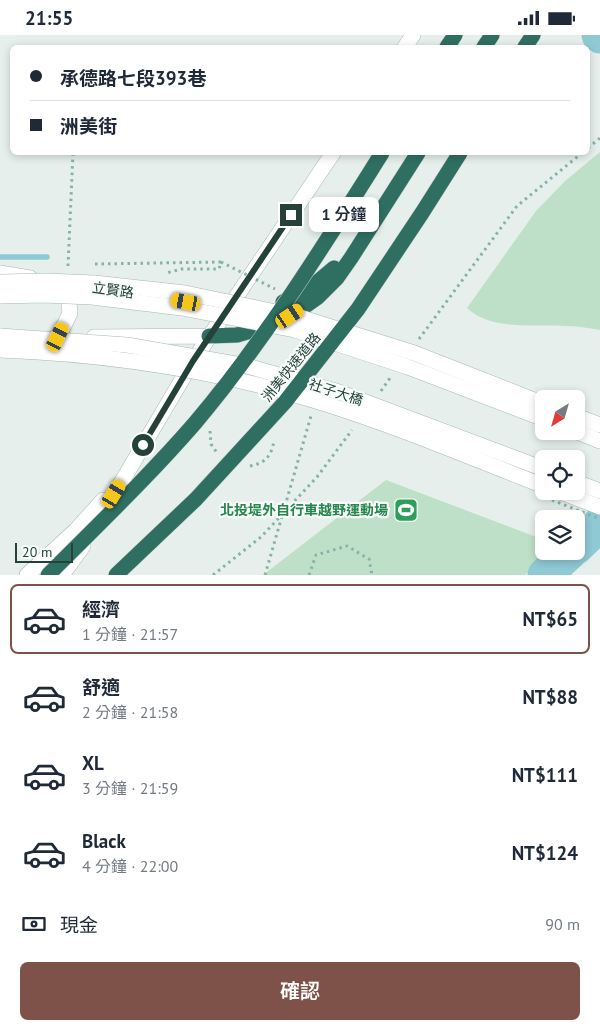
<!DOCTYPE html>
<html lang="zh-TW">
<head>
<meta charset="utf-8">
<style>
	:root { --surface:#fff; --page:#f6f6f7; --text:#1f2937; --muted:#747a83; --line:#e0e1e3; --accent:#7f5249 }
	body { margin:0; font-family:"PT Sans","Noto Sans TC",sans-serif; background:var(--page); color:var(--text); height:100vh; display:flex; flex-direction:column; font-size:19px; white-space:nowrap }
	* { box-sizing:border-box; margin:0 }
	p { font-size:16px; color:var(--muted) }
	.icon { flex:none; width:28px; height:28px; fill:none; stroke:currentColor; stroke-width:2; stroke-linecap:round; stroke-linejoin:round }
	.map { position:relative; height:540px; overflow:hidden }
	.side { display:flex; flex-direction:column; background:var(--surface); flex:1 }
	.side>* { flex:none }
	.hud { position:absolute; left:10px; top:10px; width:580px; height:110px; border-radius:8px; box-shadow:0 2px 8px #0003; display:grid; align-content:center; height:110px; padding:0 20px; background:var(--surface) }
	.needle { width:32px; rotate:217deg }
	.controls { position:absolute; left:535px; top:355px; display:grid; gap:10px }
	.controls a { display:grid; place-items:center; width:50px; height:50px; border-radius:8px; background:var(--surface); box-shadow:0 2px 8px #0003; font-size:25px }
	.scale { position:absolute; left:15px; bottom:12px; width:58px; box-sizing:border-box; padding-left:5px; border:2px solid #24423a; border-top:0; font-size:14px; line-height:18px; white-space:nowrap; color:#24423a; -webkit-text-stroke:4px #f7fbf9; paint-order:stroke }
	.end { position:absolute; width:22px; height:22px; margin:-11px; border:6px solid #24423a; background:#fff; box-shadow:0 0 0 2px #fff }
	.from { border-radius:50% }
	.bubble { position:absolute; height:35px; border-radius:8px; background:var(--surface); box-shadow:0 2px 8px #0003; font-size:16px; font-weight:600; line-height:35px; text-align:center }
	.car { position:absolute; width:15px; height:30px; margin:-15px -8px; border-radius:6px; box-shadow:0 0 4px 1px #0007; background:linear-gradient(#f5c518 24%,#345 0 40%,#f5c518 0 76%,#345 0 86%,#f5c518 0) }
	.hud b { display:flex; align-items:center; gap:18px; height:48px; font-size:19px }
	.hud b+b { border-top:1px solid var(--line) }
	.hud i { width:12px; height:12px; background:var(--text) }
	ul { padding:9px 0 0; list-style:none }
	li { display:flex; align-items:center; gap:15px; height:70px; margin:0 10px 8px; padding:0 10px; border:2px solid transparent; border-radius:8px }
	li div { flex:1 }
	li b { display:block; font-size:19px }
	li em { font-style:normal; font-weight:600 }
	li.active { border-color:var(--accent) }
	li>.icon { width:45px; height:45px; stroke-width:1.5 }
	.pay { display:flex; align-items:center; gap:12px; height:55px; padding:0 20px; font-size:19px }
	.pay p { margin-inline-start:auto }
	.button { display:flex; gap:10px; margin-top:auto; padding:10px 20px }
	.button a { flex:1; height:58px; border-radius:8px; background:var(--accent); color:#fff; font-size:20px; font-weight:600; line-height:58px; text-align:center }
	.status { display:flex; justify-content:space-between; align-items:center; height:35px; padding:0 25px; background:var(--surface); direction:ltr }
	.status svg { height:14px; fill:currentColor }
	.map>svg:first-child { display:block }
	.green { fill:#bfe0c8 }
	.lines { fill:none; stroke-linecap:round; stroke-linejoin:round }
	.stream { stroke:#8ec9d4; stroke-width:5.5 }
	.river { stroke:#8ec9d4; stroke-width:35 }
	.street-casing { stroke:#a8b8b2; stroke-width:16 }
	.secondary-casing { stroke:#a4bbb3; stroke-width:16 }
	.highway-casing { stroke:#c2cac8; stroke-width:16 }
	.path { stroke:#86b3a5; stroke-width:3; stroke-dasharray:2.5 4; stroke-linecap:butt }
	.street { stroke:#fff; stroke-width:15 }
	.secondary { stroke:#fff; stroke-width:15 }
	.highway { stroke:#2f6f62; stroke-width:15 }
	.street-bridge-casing { stroke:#a8b8b2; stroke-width:16; stroke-linecap:butt }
	.secondary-bridge-casing { stroke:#a4bbb3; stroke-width:16; stroke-linecap:butt }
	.highway-bridge-casing { stroke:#c2cac8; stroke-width:16; stroke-linecap:butt }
	.path-bridge { stroke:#86b3a5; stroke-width:3; stroke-dasharray:2.5 4; stroke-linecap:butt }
	.street-bridge { stroke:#fff; stroke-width:15 }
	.secondary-bridge { stroke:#fff; stroke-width:15 }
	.highway-bridge { stroke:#2f6f62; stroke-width:15 }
	.route { stroke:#24423a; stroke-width:6 }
	.labels { text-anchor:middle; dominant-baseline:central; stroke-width:4.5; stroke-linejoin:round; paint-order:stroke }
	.street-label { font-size:14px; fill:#24423a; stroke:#f7fbf9 }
	.leisure-label { font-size:14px; font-weight:bold; fill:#27864d; stroke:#f7fbf9; text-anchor:end }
</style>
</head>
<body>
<div class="status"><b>21:55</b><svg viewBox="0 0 49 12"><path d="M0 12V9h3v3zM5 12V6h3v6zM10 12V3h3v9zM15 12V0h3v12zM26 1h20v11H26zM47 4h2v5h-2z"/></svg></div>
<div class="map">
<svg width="600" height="540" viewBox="0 0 600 540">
	<rect width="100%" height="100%" fill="#e6efeb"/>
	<path class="green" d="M 600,117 L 600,295 C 588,293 577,291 565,291 C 533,289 492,296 467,273 L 536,176 L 565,146 Z
		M 386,445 L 544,505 L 544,516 L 552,516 L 525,540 L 263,540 Z"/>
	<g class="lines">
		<path class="stream" d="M 0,222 L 47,222"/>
		<path class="river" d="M 599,0 L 600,1
			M 576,512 L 600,489
			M 545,540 L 571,516"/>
		<g class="street-casing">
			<path id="street" d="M 405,12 L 413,0
				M 0,238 L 30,243
				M 94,302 L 209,301
				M 58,303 L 70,278 L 67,249
				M 576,381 L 600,390
				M 558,456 L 600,472
				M 98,487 L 193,326 L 333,118
				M 27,540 L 75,496 L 103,465
				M 62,540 L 83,511"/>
		</g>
		<g class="secondary-casing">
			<path id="secondary" d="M 575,396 L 600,406
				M 576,447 L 600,456"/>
		</g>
		<g class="highway-casing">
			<path id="highway" d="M 447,12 L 455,0
				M 484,12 L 492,0
				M 525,12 L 533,0
				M 283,267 L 309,254 L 334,233
				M 209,301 L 237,300 L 261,293 L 291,281 L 318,262 L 337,243 L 351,223 L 418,118"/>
		</g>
		<path class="path" d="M 588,113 L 600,103
			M 95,229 L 221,227 L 219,234 L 182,234 L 166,238
			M 68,231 L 73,118
			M 419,304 L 517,171 L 582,118
			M 381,356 L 390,343
			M 210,396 L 211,409 L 217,418
			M 250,431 C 265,428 271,422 274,406
			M 213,540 L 261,502 L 317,442 L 352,395
			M 309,540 L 316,520 L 347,511 L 369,524 L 372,540"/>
		<use href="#street" class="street"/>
		<use href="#secondary" class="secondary"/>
		<use href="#highway" class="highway"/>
		<g class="street-bridge-casing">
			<path id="street-bridge" d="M 0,247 L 46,246 L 94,248 L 185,258 L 299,282 L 414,318 L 544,369
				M 0,315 C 105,319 213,335 313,365 C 392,389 467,421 544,451"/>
		</g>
		<g class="secondary-bridge-casing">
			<path id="secondary-bridge" d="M 0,261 L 44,260 L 92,262 L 182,273 L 295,295 L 408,332 L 544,384
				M 0,301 L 127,310 L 247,331 L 339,357 L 544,434"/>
		</g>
		<g class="highway-bridge-casing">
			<path id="highway-bridge" d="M 48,540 C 98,490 149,441 195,388 C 266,304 324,210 382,118
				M 116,540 L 196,464 L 285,367 L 358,274 L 422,178 L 460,118"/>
		</g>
		<path class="path-bridge" d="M 221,227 L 275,254
			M 552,465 L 600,484
			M 265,540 L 311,381"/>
		<use href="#street-bridge" class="street-bridge"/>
		<use href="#secondary-bridge" class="secondary-bridge"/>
		<use href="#highway-bridge" class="highway-bridge"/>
	</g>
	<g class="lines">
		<path class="route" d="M 143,410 L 193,326 L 291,180"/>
	</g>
	<defs>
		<g id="stadium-square" transform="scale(1.25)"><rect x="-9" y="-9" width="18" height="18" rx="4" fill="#2e9e5b" stroke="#f7fbf9"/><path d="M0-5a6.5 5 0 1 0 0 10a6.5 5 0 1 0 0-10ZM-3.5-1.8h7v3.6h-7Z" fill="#fff"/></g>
	</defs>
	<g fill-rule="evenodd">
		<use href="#stadium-square" x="406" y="475"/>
	</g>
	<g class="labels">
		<g class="street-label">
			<text transform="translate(113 255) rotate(8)">立賢路</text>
			<text transform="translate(291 332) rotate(-51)">洲美快速道路</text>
			<text transform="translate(336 357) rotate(18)">社子大橋</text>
		</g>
		<g class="leisure-label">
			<text x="388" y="475">北投堤外自行車越野運動場</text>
		</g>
	</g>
</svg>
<div class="controls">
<a><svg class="needle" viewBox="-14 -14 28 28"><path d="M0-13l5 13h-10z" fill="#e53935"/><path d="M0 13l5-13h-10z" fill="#747a83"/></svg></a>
<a><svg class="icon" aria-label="locate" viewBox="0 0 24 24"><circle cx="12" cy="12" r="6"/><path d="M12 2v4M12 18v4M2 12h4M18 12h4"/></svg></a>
<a><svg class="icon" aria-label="layers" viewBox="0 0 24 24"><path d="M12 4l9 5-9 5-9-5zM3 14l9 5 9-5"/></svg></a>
</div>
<div class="scale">20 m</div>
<i class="end from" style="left:143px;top:410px"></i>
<i class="end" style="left:291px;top:180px"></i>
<div class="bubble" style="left:309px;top:162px;width:70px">1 分鐘</div>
<i class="car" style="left:186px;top:267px;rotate:280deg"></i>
<i class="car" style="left:290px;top:281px;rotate:56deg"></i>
<i class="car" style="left:58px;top:302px;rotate:26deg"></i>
<i class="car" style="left:114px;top:459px;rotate:31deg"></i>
<div class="hud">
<b><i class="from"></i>承德路七段393巷</b>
<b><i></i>洲美街</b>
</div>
</div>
<section class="side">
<ul>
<li class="active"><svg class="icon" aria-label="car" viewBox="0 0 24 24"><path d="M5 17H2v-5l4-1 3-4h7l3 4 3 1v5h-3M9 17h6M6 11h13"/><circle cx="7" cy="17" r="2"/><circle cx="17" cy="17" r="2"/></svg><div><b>經濟</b><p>1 分鐘 · 21:57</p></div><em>NT$65</em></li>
<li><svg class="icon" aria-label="car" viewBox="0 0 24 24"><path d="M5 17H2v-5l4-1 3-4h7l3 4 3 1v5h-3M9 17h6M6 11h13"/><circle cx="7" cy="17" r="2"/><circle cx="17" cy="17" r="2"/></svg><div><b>舒適</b><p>2 分鐘 · 21:58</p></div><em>NT$88</em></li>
<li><svg class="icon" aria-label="car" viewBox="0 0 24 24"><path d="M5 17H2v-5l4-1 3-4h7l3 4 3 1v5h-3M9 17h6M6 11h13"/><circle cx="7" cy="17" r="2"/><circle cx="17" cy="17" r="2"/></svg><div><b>XL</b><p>3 分鐘 · 21:59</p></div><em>NT$111</em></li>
<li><svg class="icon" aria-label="car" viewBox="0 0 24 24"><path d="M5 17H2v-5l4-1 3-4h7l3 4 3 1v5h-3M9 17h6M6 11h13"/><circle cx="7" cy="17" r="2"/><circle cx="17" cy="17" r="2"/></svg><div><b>Black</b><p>4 分鐘 · 22:00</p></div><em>NT$124</em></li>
</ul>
<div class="pay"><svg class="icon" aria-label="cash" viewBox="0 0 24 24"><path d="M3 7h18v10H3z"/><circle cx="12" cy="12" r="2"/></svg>現金<p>90 m</p></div>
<div class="button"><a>確認</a></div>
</section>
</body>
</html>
